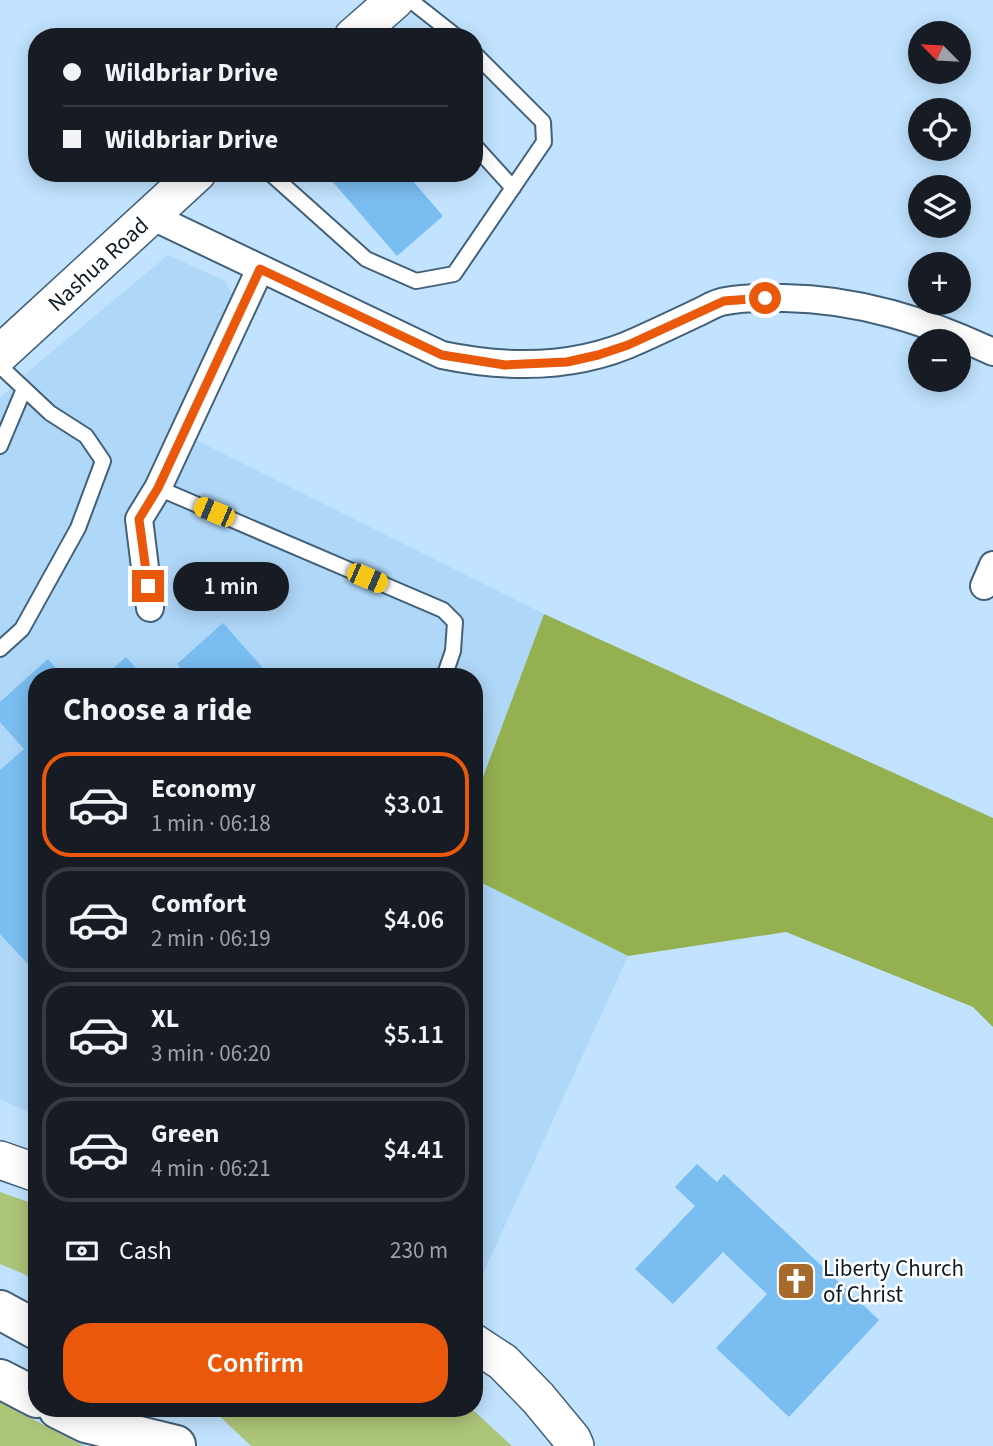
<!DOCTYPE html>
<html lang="en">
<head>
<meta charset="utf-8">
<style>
	:root { --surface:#171b24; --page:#242831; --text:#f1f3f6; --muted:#9ea1a6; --line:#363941; --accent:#ea580c }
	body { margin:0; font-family:"Source Sans 3",sans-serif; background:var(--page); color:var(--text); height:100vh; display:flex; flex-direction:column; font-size:26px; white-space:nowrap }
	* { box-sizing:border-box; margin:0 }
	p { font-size:23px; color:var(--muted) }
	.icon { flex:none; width:38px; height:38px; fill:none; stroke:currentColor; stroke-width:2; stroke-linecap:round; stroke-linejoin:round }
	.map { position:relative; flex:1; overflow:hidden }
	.drawer { position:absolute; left:28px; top:668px; width:455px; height:749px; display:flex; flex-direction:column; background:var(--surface); border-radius:28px; box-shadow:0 4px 18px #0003 }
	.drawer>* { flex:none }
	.guide { position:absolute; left:28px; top:28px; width:455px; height:154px; border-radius:28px; box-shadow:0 4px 18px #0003; display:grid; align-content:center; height:154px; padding:0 35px; background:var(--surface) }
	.needle { width:46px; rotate:294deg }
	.buttons { position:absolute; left:908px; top:21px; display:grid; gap:14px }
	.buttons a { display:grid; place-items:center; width:63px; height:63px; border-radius:50%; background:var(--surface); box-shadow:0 4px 18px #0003; font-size:35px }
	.end { position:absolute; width:32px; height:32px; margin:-16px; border:9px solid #ea580c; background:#fff; box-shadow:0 0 0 4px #fff }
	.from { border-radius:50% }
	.bubble { position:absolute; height:49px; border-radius:24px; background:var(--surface); box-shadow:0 4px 18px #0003; font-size:23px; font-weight:600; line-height:49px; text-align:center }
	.car { position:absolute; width:21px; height:42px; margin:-21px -10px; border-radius:9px; box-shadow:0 0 5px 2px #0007; background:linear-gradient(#f5c518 24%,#345 0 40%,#f5c518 0 76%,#345 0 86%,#f5c518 0) }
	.guide b { display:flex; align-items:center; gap:24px; height:66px; font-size:26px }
	.guide b+b { border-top:2px solid var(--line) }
	.guide i { width:18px; height:18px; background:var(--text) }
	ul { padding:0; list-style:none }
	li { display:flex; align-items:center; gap:21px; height:105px; margin:0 14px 10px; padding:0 21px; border:4px solid var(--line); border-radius:28px }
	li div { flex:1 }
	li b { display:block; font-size:26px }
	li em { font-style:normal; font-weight:600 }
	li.on { border-color:var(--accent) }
	li>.icon { width:63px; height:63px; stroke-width:1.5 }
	h2 { padding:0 35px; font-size:32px; line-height:84px }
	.pay { display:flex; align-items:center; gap:18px; height:77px; padding:0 35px; font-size:26px }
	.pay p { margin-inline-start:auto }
	.action { display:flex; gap:14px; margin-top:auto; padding:14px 35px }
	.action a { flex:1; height:80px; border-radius:28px; background:var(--accent); color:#fff; font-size:28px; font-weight:600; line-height:80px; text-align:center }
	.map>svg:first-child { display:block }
	.built { fill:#afd7f8 }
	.green { fill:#adc579 }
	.forest { fill:#95b051 }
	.building { fill:#7abdf1 }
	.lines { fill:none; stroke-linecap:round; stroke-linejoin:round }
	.lane-casing { stroke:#426179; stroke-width:18 }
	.street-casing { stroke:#426179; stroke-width:30 }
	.secondary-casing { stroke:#426179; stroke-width:40 }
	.primary-casing { stroke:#426179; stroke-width:42 }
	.lane { stroke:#fff; stroke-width:14 }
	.street { stroke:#fff; stroke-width:26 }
	.secondary { stroke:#fff; stroke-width:37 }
	.primary { stroke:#fff; stroke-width:38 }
	.route { stroke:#ea580c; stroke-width:9 }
	.labels { text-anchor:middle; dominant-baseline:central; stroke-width:5; stroke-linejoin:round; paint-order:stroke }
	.street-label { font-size:23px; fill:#101d27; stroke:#fff }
	.poi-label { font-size:23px; fill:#101d27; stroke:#fff; text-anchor:start }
</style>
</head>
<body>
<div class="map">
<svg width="993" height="1446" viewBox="0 0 993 1446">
	<rect width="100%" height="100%" fill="#c1e3ff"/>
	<path class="built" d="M 168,255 L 225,281 L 235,299 L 174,429 L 544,614 L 474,801 L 474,677 L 37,677 L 37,1116 L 0,1099 L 0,398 L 37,364 Z
		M 474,879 L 628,956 L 475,1291 L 474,1291 Z"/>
	<path class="green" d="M 0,1192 L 37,1205 L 37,1282 L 24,1274 L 0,1264 Z
		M 0,1402 L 84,1446 L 0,1446 Z
		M 212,1409 L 472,1409 L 512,1446 L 251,1446 Z"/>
	<path class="forest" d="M 544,614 L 993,818 L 993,1027 L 973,1007 L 786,932 L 628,956 L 474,879 L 474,801 Z"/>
	<path class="building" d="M 325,173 L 406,173 L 443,216 L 397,256 Z
		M 223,623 L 271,677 L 188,677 L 177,664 Z
		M 126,657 L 144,677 L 103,677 Z
		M 48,659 L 64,677 L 37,677 L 37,974 L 0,934 L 0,770 L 24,749 L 0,722 L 0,702 Z
		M 697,1164 L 717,1182 L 724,1174 L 879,1320 L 789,1417 L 716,1348 L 767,1294 L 723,1252 L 673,1304 L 635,1269 L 695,1206 L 675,1187 Z"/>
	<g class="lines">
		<g class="lane-casing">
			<path id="lane" d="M 410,0 L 457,37
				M 474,145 L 513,188
				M 270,173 L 366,259 L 416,281 L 454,274 L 544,142 L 543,122 L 474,53
				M 0,366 L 50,413 L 86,436 L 103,461 L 78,528 L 22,629 L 0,649
				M 0,446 L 24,389
				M 158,488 L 443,610 L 455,622 L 453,651 L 444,677"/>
		</g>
		<g class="street-casing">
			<path id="street" d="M 149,215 L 442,355 C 509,369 577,369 639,340 C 659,331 678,322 697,313 C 706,309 716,302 726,301 C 745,297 765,298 784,298 C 859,299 926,321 993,352
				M 984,586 L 993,565
				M 150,608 L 139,519 L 158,488 L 260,269"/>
		</g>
		<g class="secondary-casing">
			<g id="secondary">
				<path d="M 353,37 L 395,0"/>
				<path id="s1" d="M 0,354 L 197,173"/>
				<path d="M 0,1160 L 37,1173"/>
				<path d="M 474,1343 L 503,1362 L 538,1398 L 572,1439 L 575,1446"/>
			</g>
		</g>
		<g class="primary-casing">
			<path id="primary" d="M 0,1310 L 37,1330
				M 0,1379 L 37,1398
				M 58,1409 L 86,1423 L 176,1445"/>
		</g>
		<use href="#lane" class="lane"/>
		<use href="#street" class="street"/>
		<use href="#secondary" class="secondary"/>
		<use href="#primary" class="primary"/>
	</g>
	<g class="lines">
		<path class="route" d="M 148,586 L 139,519 L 158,488 L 260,269 L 442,355 L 505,365 L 567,362 L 598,355 L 628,345 L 724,301 L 765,298"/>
	</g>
	<defs>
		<g id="church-square" transform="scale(2.0125)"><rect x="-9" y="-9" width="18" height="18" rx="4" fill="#a66a2d" stroke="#fff"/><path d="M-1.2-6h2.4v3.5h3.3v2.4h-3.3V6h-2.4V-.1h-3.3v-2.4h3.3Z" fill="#fff"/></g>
	</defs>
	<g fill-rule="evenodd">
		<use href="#church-square" x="796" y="1281"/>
	</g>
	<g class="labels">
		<g class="street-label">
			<text stroke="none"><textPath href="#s1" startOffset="133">Nashua Road</textPath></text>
		</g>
		<g class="poi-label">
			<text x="823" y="1268">Liberty Church<tspan x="823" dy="26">of Christ</tspan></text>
		</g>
	</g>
</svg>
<div class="buttons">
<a><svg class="needle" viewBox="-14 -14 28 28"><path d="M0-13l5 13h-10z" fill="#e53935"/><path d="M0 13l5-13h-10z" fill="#9ea1a6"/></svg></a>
<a><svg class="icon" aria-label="locate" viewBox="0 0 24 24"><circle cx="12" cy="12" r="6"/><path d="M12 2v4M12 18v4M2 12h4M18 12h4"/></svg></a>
<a><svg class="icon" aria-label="layers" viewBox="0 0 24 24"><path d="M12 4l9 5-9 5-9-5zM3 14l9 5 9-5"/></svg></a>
<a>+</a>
<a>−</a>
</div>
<i class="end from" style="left:765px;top:298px"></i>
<i class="end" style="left:148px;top:586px"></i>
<div class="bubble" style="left:173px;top:562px;width:116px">1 min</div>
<i class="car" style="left:214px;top:512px;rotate:293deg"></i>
<i class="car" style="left:367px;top:578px;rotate:113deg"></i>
<div class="guide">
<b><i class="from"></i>Wildbriar Drive</b>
<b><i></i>Wildbriar Drive</b>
</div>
<section class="drawer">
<h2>Choose a ride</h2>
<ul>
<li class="on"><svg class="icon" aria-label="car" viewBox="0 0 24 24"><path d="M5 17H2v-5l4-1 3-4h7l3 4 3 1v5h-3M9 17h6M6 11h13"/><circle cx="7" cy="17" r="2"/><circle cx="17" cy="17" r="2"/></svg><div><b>Economy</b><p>1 min · 06:18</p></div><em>$3.01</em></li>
<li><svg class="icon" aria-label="car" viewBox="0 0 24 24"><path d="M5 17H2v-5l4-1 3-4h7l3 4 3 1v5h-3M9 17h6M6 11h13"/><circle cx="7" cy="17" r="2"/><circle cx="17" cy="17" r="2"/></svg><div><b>Comfort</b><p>2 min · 06:19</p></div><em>$4.06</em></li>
<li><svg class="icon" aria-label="car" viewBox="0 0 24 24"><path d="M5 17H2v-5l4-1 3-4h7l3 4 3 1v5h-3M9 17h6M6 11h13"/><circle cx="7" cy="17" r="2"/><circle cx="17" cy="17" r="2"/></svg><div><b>XL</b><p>3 min · 06:20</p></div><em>$5.11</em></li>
<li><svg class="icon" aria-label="car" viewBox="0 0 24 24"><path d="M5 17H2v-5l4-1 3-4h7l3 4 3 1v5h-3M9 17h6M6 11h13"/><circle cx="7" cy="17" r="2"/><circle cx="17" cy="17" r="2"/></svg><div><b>Green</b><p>4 min · 06:21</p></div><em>$4.41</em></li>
</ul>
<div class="pay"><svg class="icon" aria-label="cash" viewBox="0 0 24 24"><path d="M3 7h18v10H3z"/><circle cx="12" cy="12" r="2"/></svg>Cash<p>230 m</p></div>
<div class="action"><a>Confirm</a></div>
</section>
</div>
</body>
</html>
